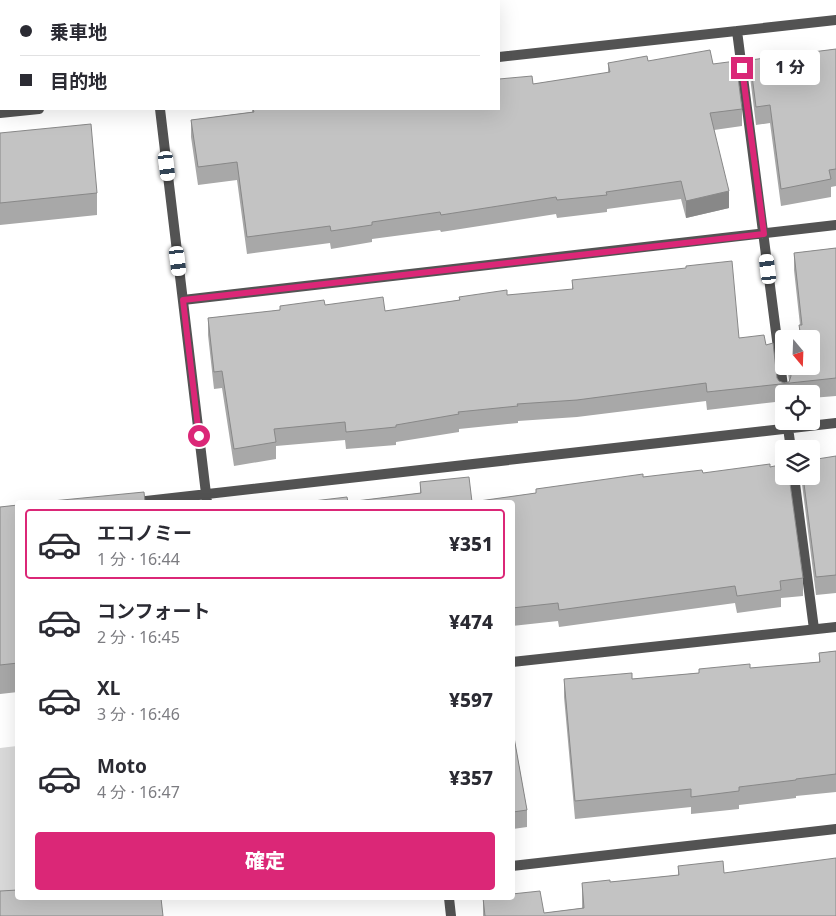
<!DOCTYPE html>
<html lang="ja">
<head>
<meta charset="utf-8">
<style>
	:root { --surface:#fff; --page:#f2f2f3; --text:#2b2b33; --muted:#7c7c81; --line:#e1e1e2; --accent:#db2777 }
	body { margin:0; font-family:"Noto Sans","Noto Sans JP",sans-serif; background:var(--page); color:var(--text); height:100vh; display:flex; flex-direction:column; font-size:19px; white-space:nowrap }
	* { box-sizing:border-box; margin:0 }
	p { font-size:16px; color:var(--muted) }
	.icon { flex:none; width:28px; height:28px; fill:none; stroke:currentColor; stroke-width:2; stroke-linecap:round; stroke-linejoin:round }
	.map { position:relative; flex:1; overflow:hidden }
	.panel { position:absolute; left:15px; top:500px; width:500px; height:400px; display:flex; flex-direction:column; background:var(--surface); border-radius:5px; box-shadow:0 5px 20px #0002 }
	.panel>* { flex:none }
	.top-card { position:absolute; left:0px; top:0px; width:500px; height:110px; box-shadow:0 5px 20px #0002; display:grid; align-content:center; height:110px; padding:0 20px; background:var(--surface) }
	.needle { width:32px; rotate:161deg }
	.buttons { position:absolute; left:775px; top:330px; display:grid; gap:10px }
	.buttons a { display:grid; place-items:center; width:45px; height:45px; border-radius:5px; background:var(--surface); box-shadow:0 5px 20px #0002; font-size:25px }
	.end { position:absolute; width:22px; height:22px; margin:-11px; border:6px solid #db2777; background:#fff; box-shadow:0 0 0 2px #fff }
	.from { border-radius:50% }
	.bubble { position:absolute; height:35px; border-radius:5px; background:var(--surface); box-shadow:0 5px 20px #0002; font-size:16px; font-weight:800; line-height:35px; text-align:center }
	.car { position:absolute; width:15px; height:30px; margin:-15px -8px; border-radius:6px; box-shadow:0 0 4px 1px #0007; background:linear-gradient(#fff 24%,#345 0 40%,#fff 0 76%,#345 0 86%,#fff 0) }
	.top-card b { display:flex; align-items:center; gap:18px; height:48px; font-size:19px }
	.top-card b+b { border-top:1px solid var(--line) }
	.top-card i { width:12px; height:12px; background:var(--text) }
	ul { padding:9px 0 0; list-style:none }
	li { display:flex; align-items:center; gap:15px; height:70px; margin:0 10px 8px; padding:0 10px; border:2px solid transparent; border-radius:5px }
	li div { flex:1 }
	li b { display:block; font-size:19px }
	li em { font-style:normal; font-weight:800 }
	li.current { border-color:var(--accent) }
	li>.icon { width:45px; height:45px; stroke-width:1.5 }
	.action { display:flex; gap:10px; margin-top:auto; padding:10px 20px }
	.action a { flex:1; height:58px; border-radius:5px; background:var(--accent); color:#fff; font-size:20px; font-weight:800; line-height:58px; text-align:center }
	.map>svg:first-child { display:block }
	.park { fill:#dadada }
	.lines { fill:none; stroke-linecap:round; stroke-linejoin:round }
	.street { stroke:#535353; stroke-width:10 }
	.wall { fill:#a8a8a8 }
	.shaded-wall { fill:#888 }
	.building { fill:#c3c3c3; stroke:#888 }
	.route { stroke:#db2777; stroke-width:6 }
</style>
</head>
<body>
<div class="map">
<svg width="836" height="916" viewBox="0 0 836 916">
	<rect width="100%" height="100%" fill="#fff"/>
	<path class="park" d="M 17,746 L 17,897 L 0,899 L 0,748 Z"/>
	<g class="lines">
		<path class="street" d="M 102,0 L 102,1
			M 737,31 L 784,394
			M 499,57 L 836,20
			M 160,109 L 207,502
			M 0,113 L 39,109
			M 183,300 L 836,225
			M 787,421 L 791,449
			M 794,476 L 814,629
			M 137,502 L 836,423
			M 512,662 L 836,627
			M 512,866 L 836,829
			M 449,898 L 451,916"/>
	</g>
	<path class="wall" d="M 836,49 L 836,186 L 831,187 L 831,197 L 781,206 L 770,123 L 756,125 L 750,77 L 750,60 Z
		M 648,61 L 713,64 L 742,109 L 742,126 L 714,130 L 729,208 L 686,218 L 681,199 L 607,209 L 607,212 L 557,218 L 556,214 L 441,232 L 440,230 L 372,239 L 372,242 L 331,249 L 330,243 L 247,254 L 237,180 L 198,185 L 191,137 L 191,120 L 252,112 L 252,109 L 499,109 L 533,84 L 608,73 L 608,63 Z
		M 0,133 L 97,193 L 97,215 L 0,225 Z
		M 836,248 L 836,396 L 811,398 L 811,394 L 784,394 L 784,401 L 707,410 L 706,401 L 577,417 L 518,421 L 518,423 L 459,429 L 459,432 L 396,442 L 396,445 L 346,449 L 345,440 L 276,446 L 276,459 L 234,466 L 222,388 L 214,389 L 208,335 L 208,318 L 280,310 L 280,306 L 325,305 L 385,311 L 459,300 L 459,297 L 507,295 L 572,290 L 572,280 L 739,338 L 766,345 L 777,378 L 779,381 L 784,383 L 789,382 L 789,380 L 787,366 L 811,366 L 799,339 L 799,325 L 800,325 L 794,270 L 794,253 Z
		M 836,456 L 836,593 L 816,595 L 801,476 L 811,476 Z
		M 703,473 L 803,578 L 803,596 L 781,598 L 781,607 L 737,613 L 735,603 L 559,627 L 558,621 L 512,626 L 512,502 L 348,502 L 420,493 L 420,482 L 472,502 L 536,493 L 536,489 L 643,477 Z
		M 18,505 L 18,692 L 0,694 L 0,507 Z
		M 836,651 L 836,792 L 796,796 L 796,798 L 739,805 L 739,809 L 691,814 L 691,807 L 575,819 L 564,697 L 564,679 L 632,679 L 819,662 L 819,653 Z
		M 512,726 L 527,810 L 527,827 L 513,829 L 513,834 L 512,834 Z
		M 678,866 L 724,873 L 836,916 L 483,916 L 483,898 L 544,913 L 582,908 L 582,883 L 610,882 L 678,875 Z"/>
	<path class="shaded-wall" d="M 729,191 L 729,208 L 686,218 L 686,201 Z"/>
	<path class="building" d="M 836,49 L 836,169 L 829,170 L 831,179 L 781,189 L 770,105 L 756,107 L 750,60 Z
		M 710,50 L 713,64 L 736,61 L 742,109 L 710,113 L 729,191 L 686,201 L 681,181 L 606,192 L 607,195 L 557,200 L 556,197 L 441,215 L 440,212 L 372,222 L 372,225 L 331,231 L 330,226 L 247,237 L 237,162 L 198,167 L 191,120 L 254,112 L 253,109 L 499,109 L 499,79 L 532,76 L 533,84 L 610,72 L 608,63 L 647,56 L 648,61 Z
		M 91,124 L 97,193 L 0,203 L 0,133 Z
		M 836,248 L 836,378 L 707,392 L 706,383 L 577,400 L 517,404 L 518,406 L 458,412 L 459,414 L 396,425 L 396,427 L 346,432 L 345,422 L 274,429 L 276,442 L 234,449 L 222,371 L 214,372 L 208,318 L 280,310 L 280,306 L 324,300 L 325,305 L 383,297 L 385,311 L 460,300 L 459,297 L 507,290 L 507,295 L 573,289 L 572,280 L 686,268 L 686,266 L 732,261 L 739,338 L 764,335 L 766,345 L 773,343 L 777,378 L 779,381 L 784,383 L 789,382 L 791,376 L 790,366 L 811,366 L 811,339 L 798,339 L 801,338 L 799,325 L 802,325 L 794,253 Z
		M 836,456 L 836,575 L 816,577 L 803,476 L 811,476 L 811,460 Z
		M 770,464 L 770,467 L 784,464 L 784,476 L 789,476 L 803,578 L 780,581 L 781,590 L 737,596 L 735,586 L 559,610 L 558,603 L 512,608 L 512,502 L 305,502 L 347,497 L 348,502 L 421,493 L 420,482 L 469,477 L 472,502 L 536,493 L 536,489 L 643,474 L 643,477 L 702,470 L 703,473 Z
		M 144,492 L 145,502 L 42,502 Z
		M 18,505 L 18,663 L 0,665 L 0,507 Z
		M 836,651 L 836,774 L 796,779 L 796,780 L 739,787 L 739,791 L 691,797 L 691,789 L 575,801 L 564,679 L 632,673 L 632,679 L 699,673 L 699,669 L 750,664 L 750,668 L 820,662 L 819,653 Z
		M 512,726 L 527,810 L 513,812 L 513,816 L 512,816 Z
		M 836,858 L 836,916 L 485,916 L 483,898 L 512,898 L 512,894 L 540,891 L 544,913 L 584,908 L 582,883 L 610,880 L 610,882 L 679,875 L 678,866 L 723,861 L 724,873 Z
		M 18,890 L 18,898 L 161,898 L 163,916 L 0,916 L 0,891 Z"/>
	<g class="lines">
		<path class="route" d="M 199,436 L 183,300 L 764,234 L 742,68"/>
	</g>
</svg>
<div class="buttons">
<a><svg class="needle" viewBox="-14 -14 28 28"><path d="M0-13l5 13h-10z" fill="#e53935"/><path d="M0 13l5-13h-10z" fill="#7c7c81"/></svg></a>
<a><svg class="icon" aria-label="locate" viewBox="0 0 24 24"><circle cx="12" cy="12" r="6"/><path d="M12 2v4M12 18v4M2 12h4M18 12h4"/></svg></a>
<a><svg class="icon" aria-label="layers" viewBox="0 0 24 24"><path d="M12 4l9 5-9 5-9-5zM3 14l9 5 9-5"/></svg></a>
</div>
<i class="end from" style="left:199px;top:436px"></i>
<i class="end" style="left:742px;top:68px"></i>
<div class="bubble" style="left:760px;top:50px;width:60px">1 分</div>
<i class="car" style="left:167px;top:166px;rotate:173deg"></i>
<i class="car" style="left:178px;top:261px;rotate:173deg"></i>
<i class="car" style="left:768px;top:269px;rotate:353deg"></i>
<div class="top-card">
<b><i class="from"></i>乗車地</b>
<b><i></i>目的地</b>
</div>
<section class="panel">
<ul>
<li class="current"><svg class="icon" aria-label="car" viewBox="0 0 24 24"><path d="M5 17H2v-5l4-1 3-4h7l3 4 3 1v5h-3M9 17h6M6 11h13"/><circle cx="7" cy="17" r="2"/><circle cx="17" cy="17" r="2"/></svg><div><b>エコノミー</b><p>1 分 · 16:44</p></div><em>¥351</em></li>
<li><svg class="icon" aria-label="car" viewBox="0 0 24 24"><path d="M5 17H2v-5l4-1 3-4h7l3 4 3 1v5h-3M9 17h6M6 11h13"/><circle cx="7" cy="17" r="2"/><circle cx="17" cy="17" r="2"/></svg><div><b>コンフォート</b><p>2 分 · 16:45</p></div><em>¥474</em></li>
<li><svg class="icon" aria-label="car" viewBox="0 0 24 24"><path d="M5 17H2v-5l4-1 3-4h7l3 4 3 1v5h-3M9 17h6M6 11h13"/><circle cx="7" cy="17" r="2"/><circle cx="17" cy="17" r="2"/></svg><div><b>XL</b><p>3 分 · 16:46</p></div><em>¥597</em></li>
<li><svg class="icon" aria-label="car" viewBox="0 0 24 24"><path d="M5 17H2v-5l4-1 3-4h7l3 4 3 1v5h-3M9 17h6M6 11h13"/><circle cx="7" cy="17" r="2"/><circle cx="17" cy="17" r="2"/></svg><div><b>Moto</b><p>4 分 · 16:47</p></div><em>¥357</em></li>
</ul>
<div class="action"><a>確定</a></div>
</section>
</div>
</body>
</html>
